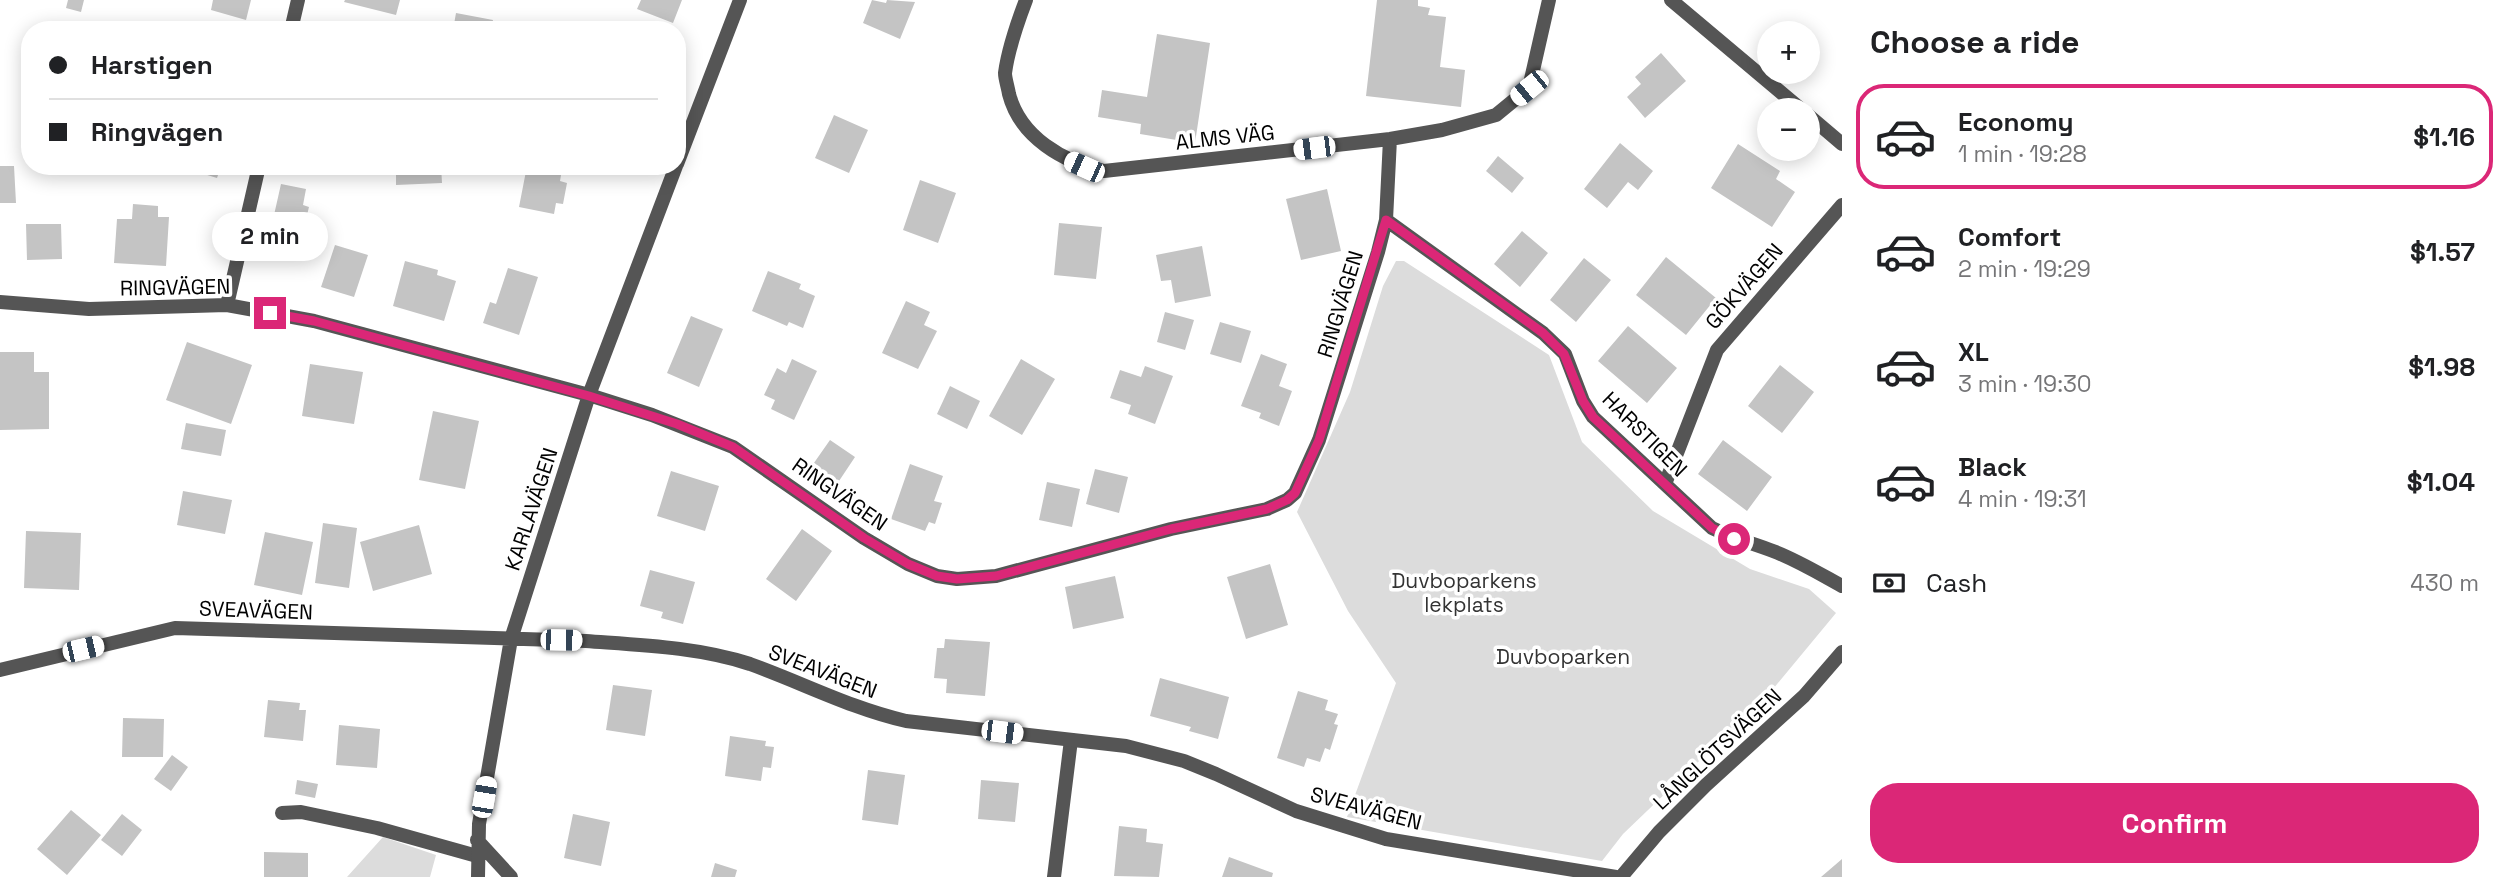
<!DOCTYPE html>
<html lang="en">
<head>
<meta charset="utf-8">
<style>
	:root { --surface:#fff; --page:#f2f2f2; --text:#202124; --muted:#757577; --line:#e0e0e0; --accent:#db2777 }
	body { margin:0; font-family:"Space Grotesk",sans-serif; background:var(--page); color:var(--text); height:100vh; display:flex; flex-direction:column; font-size:26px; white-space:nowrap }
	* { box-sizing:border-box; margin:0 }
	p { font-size:23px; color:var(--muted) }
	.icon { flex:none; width:38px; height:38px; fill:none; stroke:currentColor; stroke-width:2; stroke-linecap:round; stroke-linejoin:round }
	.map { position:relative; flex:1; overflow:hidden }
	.details { display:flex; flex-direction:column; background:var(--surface); width:665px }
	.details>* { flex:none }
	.top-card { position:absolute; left:21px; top:21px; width:665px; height:154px; border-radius:28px; box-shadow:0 4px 18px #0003; display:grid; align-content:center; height:154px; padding:0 28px; background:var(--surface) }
	.tools { position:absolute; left:1757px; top:21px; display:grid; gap:14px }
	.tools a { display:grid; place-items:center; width:63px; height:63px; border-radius:50%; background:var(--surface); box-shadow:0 4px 18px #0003; font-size:35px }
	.end { position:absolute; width:32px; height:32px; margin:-16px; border:9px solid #db2777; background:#fff; box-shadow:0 0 0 4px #fff }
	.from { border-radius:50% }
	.bubble { position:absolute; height:49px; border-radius:24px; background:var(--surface); box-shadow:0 4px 18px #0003; font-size:23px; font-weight:700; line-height:49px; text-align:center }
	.car { position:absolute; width:21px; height:42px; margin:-21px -10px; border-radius:9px; box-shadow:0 0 5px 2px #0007; background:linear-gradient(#fff 24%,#345 0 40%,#fff 0 76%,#345 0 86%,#fff 0) }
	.top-card b { display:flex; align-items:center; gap:24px; height:66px; font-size:26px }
	.top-card b+b { border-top:2px solid var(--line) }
	.top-card i { width:18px; height:18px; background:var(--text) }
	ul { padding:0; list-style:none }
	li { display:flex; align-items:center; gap:21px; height:105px; margin:0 14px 10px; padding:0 14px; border:4px solid transparent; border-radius:28px }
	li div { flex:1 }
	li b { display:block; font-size:26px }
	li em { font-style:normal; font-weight:700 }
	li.on { border-color:var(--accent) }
	li>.icon { width:63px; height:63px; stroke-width:1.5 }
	h2 { padding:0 28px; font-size:32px; line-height:84px }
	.pay { display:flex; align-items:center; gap:18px; height:77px; padding:0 28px; font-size:26px }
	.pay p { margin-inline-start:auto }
	.cta { display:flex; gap:14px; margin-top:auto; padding:14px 28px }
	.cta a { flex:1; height:80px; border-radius:28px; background:var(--accent); color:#fff; font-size:28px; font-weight:700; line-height:80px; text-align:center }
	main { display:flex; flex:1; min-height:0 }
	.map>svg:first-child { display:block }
	.green { fill:#dcdcdc }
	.building { fill:#c4c4c4 }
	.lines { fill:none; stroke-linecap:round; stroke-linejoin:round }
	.service { stroke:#555; stroke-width:14 }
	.minor { stroke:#555; stroke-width:14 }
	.route { stroke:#db2777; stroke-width:9 }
	.labels { text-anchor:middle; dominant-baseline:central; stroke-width:7; stroke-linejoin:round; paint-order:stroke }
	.street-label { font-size:21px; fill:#000; stroke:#fff }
	.park-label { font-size:21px; fill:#333; stroke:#fff }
</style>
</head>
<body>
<main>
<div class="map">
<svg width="1842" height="877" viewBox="0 0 1842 877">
	<rect width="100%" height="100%" fill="#fff"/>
	<path class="green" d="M 1396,261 L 1404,261 L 1549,355 L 1582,442 L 1653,511 L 1750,569 L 1809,589 L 1836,613 L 1768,695 L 1623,834 L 1602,861 L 1347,817 L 1396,683 L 1348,611 L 1297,512 L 1350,392 L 1383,286 Z
		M 383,837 L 436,855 L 430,877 L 347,877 Z"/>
	<path class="building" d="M 68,0 L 84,0 L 81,12 L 66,8 Z
		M 213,0 L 251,0 L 246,20 L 211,10 Z
		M 345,0 L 400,0 L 396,15 L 344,2 Z
		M 641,0 L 682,0 L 673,23 L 637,9 Z
		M 872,0 L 886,3 L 887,0 L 915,2 L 900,39 L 863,23 Z
		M 1377,0 L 1418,0 L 1418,6 L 1430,8 L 1428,15 L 1446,17 L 1440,67 L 1465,70 L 1461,107 L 1366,96 Z
		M 456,13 L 493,20 L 491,30 L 453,30 Z
		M 1157,34 L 1210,43 L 1195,143 L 1140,134 L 1141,124 L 1098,117 L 1102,90 L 1147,97 Z
		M 1661,53 L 1686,81 L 1645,118 L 1627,97 L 1641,84 L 1635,77 Z
		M 834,115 L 868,130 L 849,173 L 815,158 Z
		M 1620,143 L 1653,171 L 1638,190 L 1628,182 L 1607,208 L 1584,189 Z
		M 1738,144 L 1780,171 L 1776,179 L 1795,192 L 1772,227 L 1711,188 Z
		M 1498,156 L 1524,178 L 1512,193 L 1486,171 Z
		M 0,166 L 14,166 L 16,203 L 0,203 Z
		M 193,166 L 221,166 L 217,178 L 191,170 Z
		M 381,166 L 441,166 L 442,183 L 396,185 L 396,171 L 381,172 Z
		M 527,166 L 559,166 L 559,168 L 562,169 L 560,181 L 567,183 L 563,204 L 556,203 L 554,214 L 519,207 Z
		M 920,180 L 956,193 L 938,243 L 903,230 Z
		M 281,184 L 306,189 L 303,205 L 309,207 L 306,219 L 300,218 L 297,230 L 272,224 Z
		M 1327,189 L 1341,251 L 1301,260 L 1286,199 Z
		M 133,204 L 158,206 L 158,217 L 169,217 L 166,266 L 114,263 L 117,219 L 132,219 Z
		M 1059,223 L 1102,227 L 1096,279 L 1054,275 Z
		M 26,224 L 61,224 L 62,259 L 27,260 Z
		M 1522,231 L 1548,253 L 1520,287 L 1494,264 Z
		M 335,245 L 368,255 L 354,297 L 321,287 Z
		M 1202,246 L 1211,296 L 1175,303 L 1171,280 L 1161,281 L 1156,255 Z
		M 1666,257 L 1716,298 L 1686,335 L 1636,295 Z
		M 1584,258 L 1611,280 L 1576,322 L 1550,300 Z
		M 405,261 L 438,270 L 437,275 L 456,281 L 444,321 L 393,306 Z
		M 508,268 L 538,277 L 519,335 L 483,323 L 490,302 L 496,304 Z
		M 768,271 L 801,284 L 799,289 L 815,296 L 803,328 L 789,322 L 787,326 L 752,311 Z
		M 906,301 L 930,312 L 924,325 L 937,331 L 918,369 L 882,353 Z
		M 1165,312 L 1194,320 L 1185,350 L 1157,342 Z
		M 691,316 L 723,329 L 699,387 L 667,373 Z
		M 1220,322 L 1251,331 L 1241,363 L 1210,354 Z
		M 1628,326 L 1677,368 L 1647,403 L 1598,361 Z
		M 187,342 L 252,365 L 231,424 L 166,400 Z
		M 0,352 L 34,352 L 34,372 L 49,372 L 49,429 L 0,430 Z
		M 1261,354 L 1287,364 L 1279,386 L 1292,391 L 1279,426 L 1259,418 L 1261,413 L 1241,406 Z
		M 792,359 L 817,371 L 794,420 L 771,409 L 775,400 L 764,395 L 777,368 L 786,373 Z
		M 1021,359 L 1055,379 L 1022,435 L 989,416 Z
		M 310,364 L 363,372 L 354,424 L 302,416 Z
		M 1780,365 L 1814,392 L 1782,433 L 1748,406 Z
		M 1145,366 L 1173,376 L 1155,424 L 1128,414 L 1131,405 L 1110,398 L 1120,370 L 1141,377 Z
		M 950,386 L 980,401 L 967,429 L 937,414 Z
		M 433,411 L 479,421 L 465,489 L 419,480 Z
		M 186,423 L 226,430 L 221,456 L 181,449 Z
		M 830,440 L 855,457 L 835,487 L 809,470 Z
		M 1723,440 L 1772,477 L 1747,511 L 1698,474 Z
		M 910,464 L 943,476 L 934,501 L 942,503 L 935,524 L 929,522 L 925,531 L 891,519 Z
		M 1095,469 L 1128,477 L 1119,513 L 1086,504 Z
		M 671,471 L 719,486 L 705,531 L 657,516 Z
		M 1047,482 L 1080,489 L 1072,527 L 1039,520 Z
		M 183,491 L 232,500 L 225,534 L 177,525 Z
		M 323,523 L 357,528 L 349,588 L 315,583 Z
		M 419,525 L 432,574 L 373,591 L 360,542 Z
		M 802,529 L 832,551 L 796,601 L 766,579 Z
		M 26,531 L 81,533 L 79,590 L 24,588 Z
		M 265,532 L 313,542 L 302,595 L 254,585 Z
		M 1270,564 L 1288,625 L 1246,639 L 1227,577 Z
		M 650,570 L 695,582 L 683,624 L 661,618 L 663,612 L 640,606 Z
		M 1115,576 L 1124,618 L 1073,629 L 1065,587 Z
		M 945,639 L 990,642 L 985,696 L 946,693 L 947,679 L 934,678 L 937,648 L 944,648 Z
		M 1160,678 L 1229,697 L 1218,739 L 1189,731 L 1191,727 L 1150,716 Z
		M 613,685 L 652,690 L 645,736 L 606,730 Z
		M 1298,691 L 1328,700 L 1325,710 L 1338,714 L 1334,724 L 1338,725 L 1330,750 L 1325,748 L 1320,762 L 1307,758 L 1304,767 L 1277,758 Z
		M 268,700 L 300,703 L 299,710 L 306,710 L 303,741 L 264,737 Z
		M 123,718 L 164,719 L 163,757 L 122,757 Z
		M 339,725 L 380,729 L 377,768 L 336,765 Z
		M 730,736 L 766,741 L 765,746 L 774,747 L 771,768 L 763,767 L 761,781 L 725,776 Z
		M 172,755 L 188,767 L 171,791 L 154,779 Z
		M 868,770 L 905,775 L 898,825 L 862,820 Z
		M 297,780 L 318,784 L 315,798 L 295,794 Z
		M 981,780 L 1019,783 L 1015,822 L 978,819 Z
		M 71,810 L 101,835 L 67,875 L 37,849 Z
		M 122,814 L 142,830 L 122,856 L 101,840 Z
		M 573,814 L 610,822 L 601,866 L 564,858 Z
		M 1119,826 L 1147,829 L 1146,842 L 1163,844 L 1159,877 L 1114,876 Z
		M 264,852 L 308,853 L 308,877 L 264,877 Z
		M 1229,857 L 1273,873 L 1272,877 L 1222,877 Z
		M 1842,859 L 1842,877 L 1821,877 Z
		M 715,863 L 737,870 L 735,877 L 711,877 Z"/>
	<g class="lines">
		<path class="service" d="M 282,813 L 301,812 L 377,828 L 477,856
			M 1054,877 L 1071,740"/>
		<path class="minor" d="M 1026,0 C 1018,21 1008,51 1005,73 C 1005,79 1008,87 1009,94 C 1020,137 1063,162 1104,171 L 1390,139 L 1442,130 L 1496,115 L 1529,88 L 1549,0
			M 1671,0 L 1802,110
			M 291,30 L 298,0
			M 1808,115 L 1842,144
			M 677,164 L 740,0
			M 1386,220 L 1543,333 L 1565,354 L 1583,401 L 1593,417 L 1712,528 C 1732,538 1752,543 1773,551 C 1797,560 1820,574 1842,586
			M 0,302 L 89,309 L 227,305 L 314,321 L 589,395 L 652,415 L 733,447 L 864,538 L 908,564 L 937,576 L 957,579 L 996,576 L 1171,529 L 1267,509 L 1287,500 L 1295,493 L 1319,440 L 1378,252 L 1386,220 L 1390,139
			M 227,305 L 259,166
			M 1665,484 L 1717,350 L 1842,205
			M 0,670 L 175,628 L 586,641 C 640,645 698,647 750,664 C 803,683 850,708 906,721 L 1126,746 L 1184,761 L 1216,774 L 1296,811 L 1386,839 L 1616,877
			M 477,840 L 511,877
			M 478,877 L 479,824 L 511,639 L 589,395 L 676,166
			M 1621,877 L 1659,832 L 1706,785 L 1804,696 L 1842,652"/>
	</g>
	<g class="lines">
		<path class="route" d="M 270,313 L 314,321 L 589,396 L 677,424 L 733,447 L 864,538 L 908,564 L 937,576 L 957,579 L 996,576 L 1171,529 L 1267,509 L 1287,500 L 1295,493 L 1319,440 L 1386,220 L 1543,333 L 1564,354 L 1583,401 L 1593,417 L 1712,528 L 1734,539"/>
	</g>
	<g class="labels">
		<g class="street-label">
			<text transform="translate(1225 137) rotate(-6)">ALMS VÄG</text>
			<text transform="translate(1744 286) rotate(-49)">GÖKVÄGEN</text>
			<text transform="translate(175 287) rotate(-1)">RINGVÄGEN</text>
			<text transform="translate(1340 304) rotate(-73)">RINGVÄGEN</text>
			<text transform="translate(1645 434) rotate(45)">HARSTIGEN</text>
			<text transform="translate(840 494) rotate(35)">RINGVÄGEN</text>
			<text transform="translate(531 509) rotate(-72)">KARLAVÄGEN</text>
			<text transform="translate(256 610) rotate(2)">SVEAVÄGEN</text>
			<text transform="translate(823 671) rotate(21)">SVEAVÄGEN</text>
			<text transform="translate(1717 749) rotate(-43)">LÅNGLÖTSVÄGEN</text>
			<text transform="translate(1366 808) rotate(15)">SVEAVÄGEN</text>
		</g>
		<g class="park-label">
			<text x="1464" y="580">Duvboparkens<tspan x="1464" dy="24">lekplats</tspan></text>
			<text x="1563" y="656">Duvboparken</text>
		</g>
	</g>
</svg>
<div class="tools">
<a>+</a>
<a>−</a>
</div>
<i class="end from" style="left:1734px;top:539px"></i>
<i class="end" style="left:270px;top:313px"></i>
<div class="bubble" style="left:212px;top:212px;width:116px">2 min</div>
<i class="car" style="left:1529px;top:88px;rotate:231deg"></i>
<i class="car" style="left:1314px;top:148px;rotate:263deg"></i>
<i class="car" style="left:1084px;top:167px;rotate:294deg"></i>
<i class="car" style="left:561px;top:640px;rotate:91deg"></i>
<i class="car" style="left:83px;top:649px;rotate:77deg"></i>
<i class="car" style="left:1002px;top:732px;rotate:97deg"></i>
<i class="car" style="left:484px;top:797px;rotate:10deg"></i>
<div class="top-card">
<b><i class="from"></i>Harstigen</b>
<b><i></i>Ringvägen</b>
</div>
</div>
<section class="details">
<h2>Choose a ride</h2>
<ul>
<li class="on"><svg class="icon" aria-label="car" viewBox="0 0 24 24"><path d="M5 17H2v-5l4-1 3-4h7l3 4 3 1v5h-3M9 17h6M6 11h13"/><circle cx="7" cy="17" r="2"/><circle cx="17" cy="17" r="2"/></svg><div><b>Economy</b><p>1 min · 19:28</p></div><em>$1.16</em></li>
<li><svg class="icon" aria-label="car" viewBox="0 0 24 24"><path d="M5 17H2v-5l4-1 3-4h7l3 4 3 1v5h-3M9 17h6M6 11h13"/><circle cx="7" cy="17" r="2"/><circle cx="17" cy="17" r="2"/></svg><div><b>Comfort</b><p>2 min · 19:29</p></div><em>$1.57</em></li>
<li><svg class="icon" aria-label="car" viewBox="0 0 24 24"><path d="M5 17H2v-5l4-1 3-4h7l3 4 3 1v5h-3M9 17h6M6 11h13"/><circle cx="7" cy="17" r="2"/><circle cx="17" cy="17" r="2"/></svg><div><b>XL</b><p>3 min · 19:30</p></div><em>$1.98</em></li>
<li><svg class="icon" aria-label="car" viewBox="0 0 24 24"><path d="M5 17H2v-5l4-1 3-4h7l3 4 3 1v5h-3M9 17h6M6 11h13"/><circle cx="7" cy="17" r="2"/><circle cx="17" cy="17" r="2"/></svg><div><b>Black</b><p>4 min · 19:31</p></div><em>$1.04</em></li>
</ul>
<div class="pay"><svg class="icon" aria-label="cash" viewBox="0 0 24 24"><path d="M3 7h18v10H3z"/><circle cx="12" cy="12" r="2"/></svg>Cash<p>430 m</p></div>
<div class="cta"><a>Confirm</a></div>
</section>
</main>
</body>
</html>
